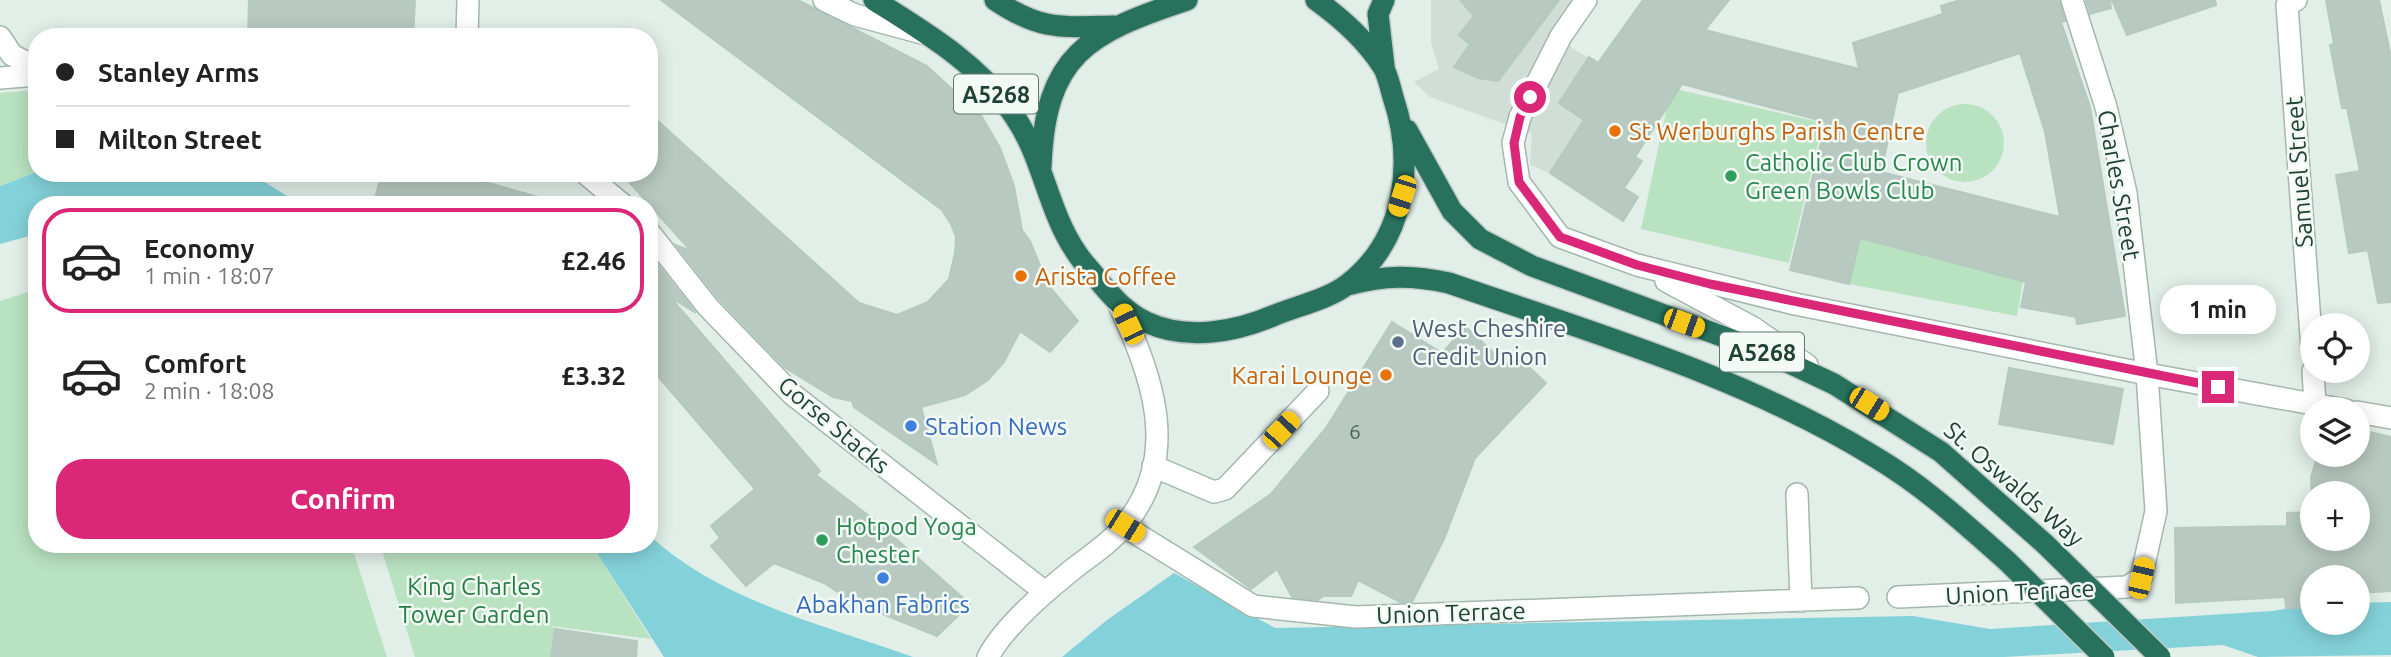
<!DOCTYPE html>
<html lang="en">
<head>
<meta charset="utf-8">
<style>
	:root { --surface:#fff; --page:#f2f2f2; --text:#222; --muted:#767676; --line:#e0e0e0; --accent:#db2777 }
	body { margin:0; font-family:Ubuntu,sans-serif; background:var(--page); color:var(--text); height:100vh; display:flex; flex-direction:column; font-size:26px; white-space:nowrap }
	* { box-sizing:border-box; margin:0 }
	p { font-size:23px; color:var(--muted) }
	.icon { flex:none; width:38px; height:38px; fill:none; stroke:currentColor; stroke-width:2; stroke-linecap:round; stroke-linejoin:round }
	.map { position:relative; flex:1; overflow:hidden }
	.drawer { position:absolute; left:28px; top:196px; width:630px; height:357px; display:flex; flex-direction:column; background:var(--surface); border-radius:28px; box-shadow:0 4px 18px #0003 }
	.drawer>* { flex:none }
	.top-card { position:absolute; left:28px; top:28px; width:630px; height:154px; border-radius:28px; box-shadow:0 4px 18px #0003; display:grid; align-content:center; height:154px; padding:0 28px; background:var(--surface) }
	.tools { position:absolute; left:2300px; top:313px; display:grid; gap:14px }
	.tools a { display:grid; place-items:center; width:70px; height:70px; border-radius:50%; background:var(--surface); box-shadow:0 4px 18px #0003; font-size:35px }
	.end { position:absolute; width:32px; height:32px; margin:-16px; border:9px solid #db2777; background:#fff; box-shadow:0 0 0 4px #fff }
	.from { border-radius:50% }
	.bubble { position:absolute; height:49px; border-radius:24px; background:var(--surface); box-shadow:0 4px 18px #0003; font-size:23px; font-weight:700; line-height:49px; text-align:center }
	.car { position:absolute; width:21px; height:42px; margin:-21px -10px; border-radius:9px; box-shadow:0 0 5px 2px #0007; background:linear-gradient(#f5c518 24%,#345 0 40%,#f5c518 0 76%,#345 0 86%,#f5c518 0) }
	.top-card b { display:flex; align-items:center; gap:24px; height:66px; font-size:26px }
	.top-card b+b { border-top:2px solid var(--line) }
	.top-card i { width:18px; height:18px; background:var(--text) }
	ul { padding:12px 0 0; list-style:none }
	li { display:flex; align-items:center; gap:21px; height:105px; margin:0 14px 10px; padding:0 14px; border:4px solid transparent; border-radius:28px }
	li div { flex:1 }
	li b { display:block; font-size:26px }
	li em { font-style:normal; font-weight:700 }
	li.on { border-color:var(--accent) }
	li>.icon { width:63px; height:63px; stroke-width:1.5 }
	.primary-button { display:flex; gap:14px; margin-top:auto; padding:14px 28px }
	.primary-button a { flex:1; height:80px; border-radius:28px; background:var(--accent); color:#fff; font-size:28px; font-weight:700; line-height:80px; text-align:center }
	.map>svg:first-child { display:block }
	.built { fill:#d0ded7 }
	.green { fill:#b9e2c1 }
	.water { fill:#84d2d9 }
	.building { fill:#b7c9c1; stroke:#b4c9bf; stroke-width:2; fill-rule:evenodd }
	.lines { fill:none; stroke-linecap:round; stroke-linejoin:round }
	.minor-casing { stroke:#a4b7af; stroke-width:24 }
	.highway-casing { stroke:#c1cac7; stroke-width:24 }
	.minor { stroke:#fff; stroke-width:21 }
	.highway { stroke:#28725d; stroke-width:21 }
	.highway-bridge-casing { stroke:#c1cac7; stroke-width:24; stroke-linecap:butt }
	.highway-bridge { stroke:#28725d; stroke-width:21 }
	.route { stroke:#db2777; stroke-width:9 }
	.food-dot { fill:#e8710a; stroke:#f3faf6; stroke-width:2.5 }
	.leisure-dot { fill:#2e9e5b; stroke:#f3faf6; stroke-width:2.5 }
	.service-dot { fill:#5c6f8a; stroke:#f3faf6; stroke-width:2.5 }
	.shop-dot { fill:#3f7fe0; stroke:#f3faf6; stroke-width:2.5 }
	.labels { text-anchor:middle; dominant-baseline:central; stroke-width:5; stroke-linejoin:round; paint-order:stroke }
	.number-label { font-size:21px; fill:#466459 }
	.shield { fill:#f3faf6; stroke:#5f7970; stroke-width:2 }
	.shield-label { font-size:23px; font-weight:bold; fill:#204236 }
	.food-label { font-size:24px; fill:#c56008; stroke:#f3faf6; text-anchor:start }
	.leisure-label { font-size:24px; fill:#27864d; stroke:#f3faf6; text-anchor:start }
	.street-label { font-size:24px; fill:#204236; stroke:#f3faf6 }
	.service-label { font-size:24px; fill:#4e5e75; stroke:#f3faf6; text-anchor:start }
	.shop-label { font-size:24px; fill:#366cbe; stroke:#f3faf6; text-anchor:start }
	.park-label { font-size:24px; fill:#257e41; stroke:#f3faf6 }
</style>
</head>
<body>
<div class="map">
<svg width="2391" height="657" viewBox="0 0 2391 657">
	<rect width="100%" height="100%" fill="#e2eee8"/>
	<path class="built" d="M 1431,0 L 1576,0 L 1552,35 L 1667,108 L 1636,157 L 1642,161 L 1625,188 L 1638,197 L 1623,221 L 1550,173 L 1530,165 L 1532,134 L 1430,97 L 1414,82 L 1439,69 L 1431,42 Z"/>
	<path class="green" d="M 1671,88 L 1823,123 L 1789,263 L 1641,229 Z
		M 37,90 L 37,172 L 0,186 L 0,93 Z
		M1926 143a39 39 0 1 1 78 0a39 39 0 1 1-78 0Z
		M 1860,238 L 2023,281 L 2017,316 L 1849,284 Z
		M 37,289 L 37,544 L 351,544 L 387,657 L 0,657 L 0,301 Z
		M 380,544 L 591,544 L 651,639 L 551,626 L 555,629 L 551,657 L 415,657 Z"/>
	<path class="water" d="M 37,172 L 250,173 L 302,205 L 37,205 L 37,234 L 0,244 L 0,186 Z
		M 649,535 C 720,601 824,625 913,657 L 664,657 L 591,544 L 649,544 Z
		M 1174,573 L 1275,628 L 1913,616 L 1990,629 L 2272,611 L 2312,605 L 2312,623 L 2357,623 L 2357,603 L 2391,602 L 2391,655 L 2258,657 L 2223,645 L 2004,657 L 1062,657 L 1107,620 Z"/>
	<path class="building" d="M 249,0 L 415,0 L 413,37 L 248,37 Z
		M 661,0 L 798,0 L 927,66 L 982,117 L 1000,148 L 1014,186 L 1022,230 L 1030,241 L 1048,285 L 1078,321 L 1050,352 L 1020,331 L 1004,362 L 988,380 L 965,395 L 921,407 L 937,464 L 854,407 L 852,401 L 833,397 L 784,367 L 718,298 L 676,245 L 691,251 L 621,173 L 649,173 L 649,113 L 859,303 L 897,315 L 928,302 L 949,279 L 955,253 L 956,237 L 951,224 L 942,210 Z
		M 1460,0 L 1559,0 L 1498,81 L 1478,78 L 1454,67 L 1470,44 L 1459,35 L 1474,16 Z
		M 1643,0 L 1729,0 L 1705,30 L 1859,69 L 1853,43 L 1943,14 L 1941,6 L 1960,0 L 2059,0 L 2065,21 L 2061,22 L 2090,107 L 2125,316 L 2077,324 L 2076,317 L 2021,307 L 2026,282 L 1860,238 L 1849,284 L 1790,270 L 1826,122 L 1682,84 L 1635,157 L 1642,161 L 1624,188 L 1638,197 L 1623,221 L 1550,173 L 1584,120 L 1559,103 L 1589,57 L 1598,63 ZM 2020,53 L 2045,132 L 2060,217 L 1881,172 L 1898,93 Z
		M 2086,0 L 2110,0 L 2111,8 L 2090,14 Z
		M 2112,0 L 2215,0 L 2216,5 L 2127,35 Z
		M 2326,0 L 2379,0 L 2391,58 L 2391,302 L 2378,303 L 2368,250 L 2349,253 L 2336,175 L 2360,171 L 2347,108 L 2342,108 L 2330,45 L 2334,44 Z
		M 382,173 L 454,173 L 538,197 L 536,205 L 373,205 Z
		M 649,254 L 696,313 L 670,297 L 820,471 L 816,475 L 878,523 L 970,604 L 937,636 L 853,602 L 824,583 L 774,563 L 746,586 L 711,546 L 720,538 L 711,526 L 755,489 L 649,366 Z
		M 1392,322 L 1442,353 L 1466,327 L 1507,365 L 1516,355 L 1546,383 L 1475,458 L 1444,539 L 1412,602 L 1400,602 L 1358,580 L 1351,596 L 1323,596 L 1318,600 L 1292,597 L 1277,569 L 1251,589 L 1194,547 L 1271,494 L 1326,428 Z
		M 2009,368 L 2123,389 L 2113,444 L 1999,424 Z
		M 2357,429 L 2391,437 L 2391,591 L 2357,593 L 2357,578 L 2312,578 L 2312,608 L 2286,608 L 2285,597 L 2176,603 L 2175,528 L 2287,526 L 2287,513 L 2312,512 L 2312,539 L 2357,539 L 2357,494 L 2312,494 L 2312,508 L 2311,477 L 2318,455 L 2357,455 Z
		M 555,629 L 637,641 L 636,657 L 551,657 Z"/>
	<g class="lines">
		<g class="minor-casing">
			<path id="minor" d="M 824,0 L 855,15 L 922,33
				M 1586,0 L 1561,36 L 1520,117 L 1513,143 L 1519,182 L 1560,237 L 1637,265 L 1795,304 L 2147,374 L 2346,410
				M 2296,0 L 2287,5 L 2312,350
				M 0,37 L 12,55 L 37,68
				M 467,37 L 468,0
				M 0,78 L 37,75
				M 585,173 L 623,205
				M 649,232 L 708,307 L 792,394 L 1045,592
				M 1666,281 L 1752,327 L 1807,365
				M 2313,371 L 2315,404
				M 2357,412 L 2391,418
				M 1153,466 L 1214,492 L 1225,489 L 1318,391
				M 1797,494 L 1801,601
				M 1124,526 L 1253,606 L 1356,617 L 1858,598
				M 1898,597 L 2127,587 L 2141,578 L 2156,511 L 2147,374 L 2126,193 L 2106,107 L 2072,0
				M 988,657 C 1006,624 1047,590 1077,566 C 1093,554 1112,541 1125,525 C 1182,455 1152,376 1119,305"/>
		</g>
		<g class="highway-casing">
			<path id="highway" d="M 874,0 C 925,32 981,65 1015,117 C 1043,158 1048,211 1076,252 C 1082,262 1092,271 1099,281 C 1113,298 1126,312 1146,322 C 1187,341 1236,332 1275,315 C 1297,306 1329,299 1348,284 C 1406,239 1415,162 1393,97 C 1390,87 1388,75 1383,67 C 1366,40 1341,18 1316,0
				M 995,0 C 1041,31 1061,27 1114,26
				M 1384,66 L 1378,14 L 1384,0
				M 1407,130 L 1452,211 L 1480,239 L 1532,266 L 1770,354 L 1834,384 L 1941,452 L 2045,544
				M 1041,167 C 1045,55 1087,33 1187,0
				M 1348,285 C 1384,275 1413,275 1449,283 C 1593,333 1745,377 1875,457 C 1924,486 1965,524 2008,562"/>
		</g>
		<use href="#minor" class="minor"/>
		<use href="#highway" class="highway"/>
		<g class="highway-bridge-casing">
			<path id="highway-bridge" d="M 2045,544 L 2160,657
				M 2008,562 L 2104,657"/>
		</g>
		<use href="#highway-bridge" class="highway-bridge"/>
	</g>
	<g class="lines">
		<path class="route" d="M 1530,97 L 1520,117 L 1514,143 L 1519,182 L 1560,237 L 1637,265 L 1710,284 L 2218,387"/>
	</g>
	<g class="food-dot">
		<circle cx="1615" cy="131" r="7"/>
		<circle cx="1021" cy="276" r="7"/>
		<circle cx="1386" cy="375" r="7"/>
	</g>
	<g class="leisure-dot">
		<circle cx="1731" cy="176" r="7"/>
		<circle cx="822" cy="540" r="7"/>
	</g>
	<circle class="service-dot" cx="1398" cy="342" r="7"/>
	<g class="shop-dot">
		<circle cx="911" cy="426" r="7"/>
		<circle cx="883" cy="578" r="7"/>
	</g>
	<g class="labels">
		<g class="number-label">
			<text x="1355" y="431">6</text>
		</g>
		<g class="shield">
			<rect x="954" y="74.5" width="84" height="39" rx="5"/>
			<rect x="1720" y="332.5" width="84" height="39" rx="5"/>
		</g>
		<g class="shield-label">
			<text x="996" y="94">A5268</text>
			<text x="1762" y="352">A5268</text>
		</g>
		<g class="food-label">
			<text x="1629" y="131">St Werburghs Parish Centre</text>
			<text x="1035" y="276">Arista Coffee</text>
			<text x="1372" y="375" text-anchor="end">Karai Lounge</text>
		</g>
		<g class="leisure-label">
			<text x="1745" y="162">Catholic Club Crown<tspan x="1745" dy="28">Green Bowls Club</tspan></text>
			<text x="836" y="526">Hotpod Yoga<tspan x="836" dy="28">Chester</tspan></text>
		</g>
		<g class="street-label">
			<text transform="translate(2299 172) rotate(-94)">Samuel Street</text>
			<text transform="translate(2119 185) rotate(80)">Charles Street</text>
			<text transform="translate(834 425) rotate(40)">Gorse Stacks</text>
			<text transform="translate(2014 484) rotate(41)">St. Oswalds Way</text>
			<text transform="translate(2020 592) rotate(-3)">Union Terrace</text>
			<text transform="translate(1451 613) rotate(-2)">Union Terrace</text>
		</g>
		<g class="service-label">
			<text x="1412" y="328">West Cheshire<tspan x="1412" dy="28">Credit Union</tspan></text>
		</g>
		<g class="shop-label">
			<text x="925" y="426">Station News</text>
			<text x="883" y="604" text-anchor="middle">Abakhan Fabrics</text>
		</g>
		<g class="park-label">
			<text x="474" y="586">King Charles<tspan x="474" dy="28">Tower Garden</tspan></text>
		</g>
	</g>
</svg>
<div class="tools">
<a><svg class="icon" aria-label="locate" viewBox="0 0 24 24"><circle cx="12" cy="12" r="6"/><path d="M12 2v4M12 18v4M2 12h4M18 12h4"/></svg></a>
<a><svg class="icon" aria-label="layers" viewBox="0 0 24 24"><path d="M12 4l9 5-9 5-9-5zM3 14l9 5 9-5"/></svg></a>
<a>+</a>
<a>−</a>
</div>
<i class="end from" style="left:1530px;top:97px"></i>
<i class="end" style="left:2218px;top:387px"></i>
<div class="bubble" style="left:2160px;top:285px;width:116px">1 min</div>
<i class="car" style="left:1402px;top:196px;rotate:198deg"></i>
<i class="car" style="left:1684px;top:323px;rotate:110deg"></i>
<i class="car" style="left:1128px;top:324px;rotate:335deg"></i>
<i class="car" style="left:1869px;top:404px;rotate:122deg"></i>
<i class="car" style="left:1281px;top:430px;rotate:43deg"></i>
<i class="car" style="left:1125px;top:526px;rotate:122deg"></i>
<i class="car" style="left:2141px;top:578px;rotate:13deg"></i>
<div class="top-card">
<b><i class="from"></i>Stanley Arms</b>
<b><i></i>Milton Street</b>
</div>
<section class="drawer">
<ul>
<li class="on"><svg class="icon" aria-label="car" viewBox="0 0 24 24"><path d="M5 17H2v-5l4-1 3-4h7l3 4 3 1v5h-3M9 17h6M6 11h13"/><circle cx="7" cy="17" r="2"/><circle cx="17" cy="17" r="2"/></svg><div><b>Economy</b><p>1 min · 18:07</p></div><em>£2.46</em></li>
<li><svg class="icon" aria-label="car" viewBox="0 0 24 24"><path d="M5 17H2v-5l4-1 3-4h7l3 4 3 1v5h-3M9 17h6M6 11h13"/><circle cx="7" cy="17" r="2"/><circle cx="17" cy="17" r="2"/></svg><div><b>Comfort</b><p>2 min · 18:08</p></div><em>£3.32</em></li>
</ul>
<div class="primary-button"><a>Confirm</a></div>
</section>
</div>
</body>
</html>
